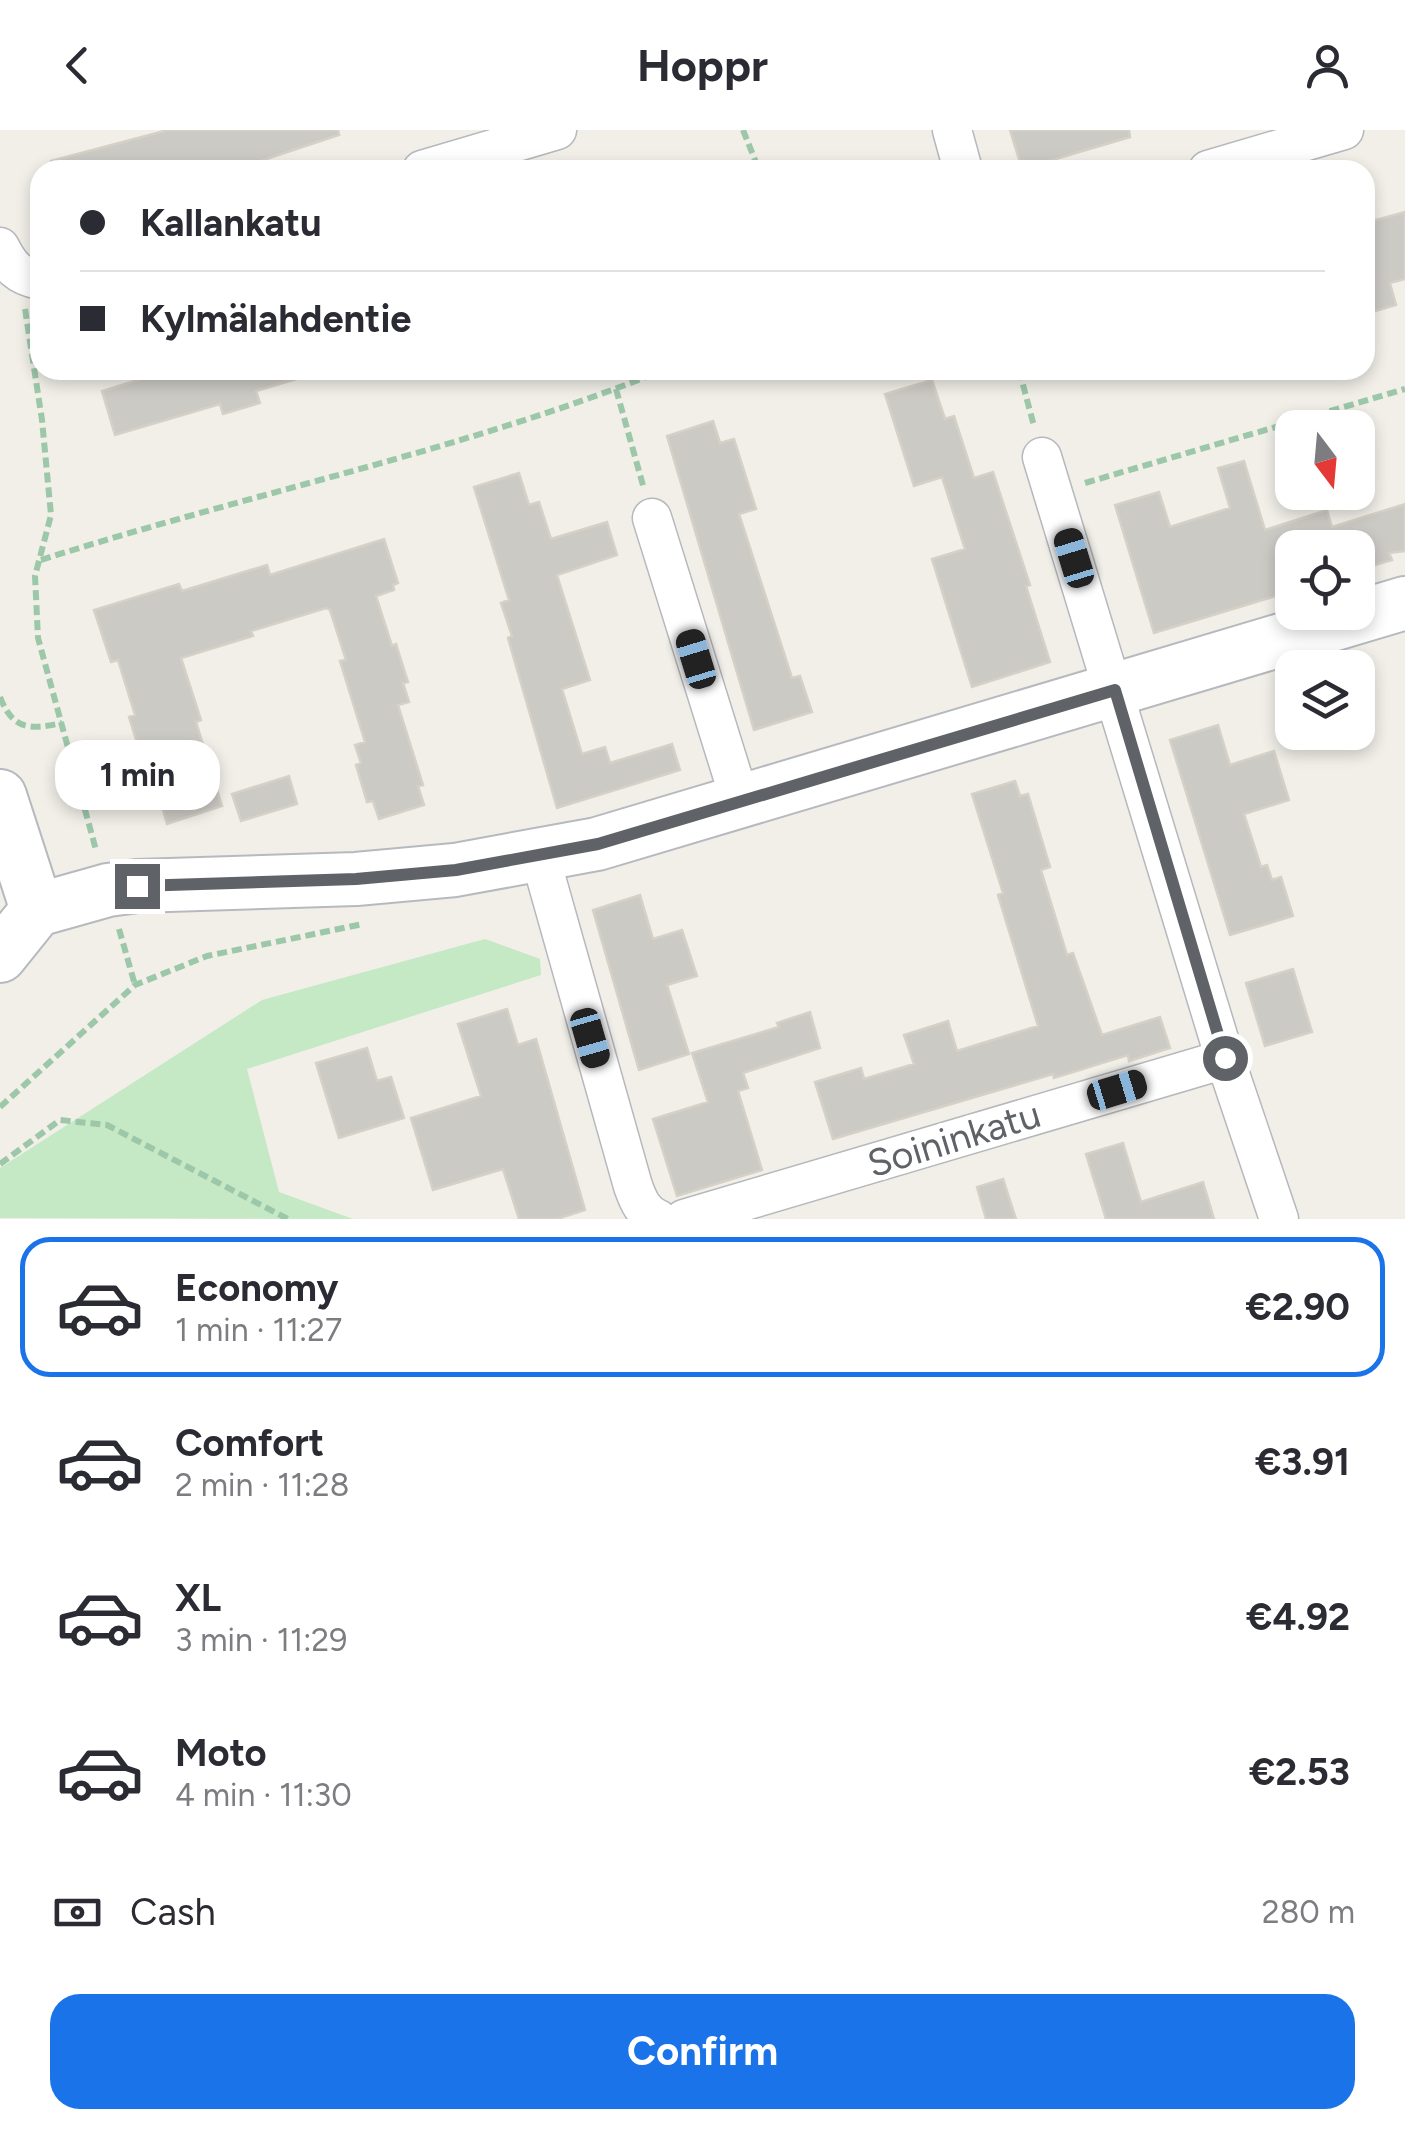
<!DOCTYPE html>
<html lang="en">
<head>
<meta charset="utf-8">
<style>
	:root { --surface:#fff; --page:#f2f2f3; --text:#2b2b33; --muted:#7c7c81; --line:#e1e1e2; --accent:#1a73e8 }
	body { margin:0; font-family:Figtree,sans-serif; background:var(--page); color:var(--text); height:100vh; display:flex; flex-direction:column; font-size:38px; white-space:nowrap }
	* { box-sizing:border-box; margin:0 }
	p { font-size:32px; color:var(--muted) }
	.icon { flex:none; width:55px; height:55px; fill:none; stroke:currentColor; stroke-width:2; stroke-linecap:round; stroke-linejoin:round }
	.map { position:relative; height:1089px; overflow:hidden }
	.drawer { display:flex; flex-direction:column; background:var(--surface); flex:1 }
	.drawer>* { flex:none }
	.banner { position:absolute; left:30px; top:30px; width:1345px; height:220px; border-radius:30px; box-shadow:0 5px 15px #0003; display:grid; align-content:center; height:220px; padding:0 50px; background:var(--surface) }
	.needle { width:65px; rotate:164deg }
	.buttons { position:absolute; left:1275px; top:280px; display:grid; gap:20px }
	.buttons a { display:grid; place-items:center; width:100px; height:100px; border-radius:20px; background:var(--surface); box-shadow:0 5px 15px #0003; font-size:50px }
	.end { position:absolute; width:45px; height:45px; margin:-22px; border:12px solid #5f6368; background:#fff; box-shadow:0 0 0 5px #fff }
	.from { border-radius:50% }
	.bubble { position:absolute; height:70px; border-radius:30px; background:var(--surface); box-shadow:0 5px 15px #0003; font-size:32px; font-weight:700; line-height:70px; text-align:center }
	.car { position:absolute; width:30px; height:60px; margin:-30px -15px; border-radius:12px; box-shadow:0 0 8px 2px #0007; background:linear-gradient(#222 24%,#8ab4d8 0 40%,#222 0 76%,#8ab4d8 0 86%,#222 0) }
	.banner b { display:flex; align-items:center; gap:35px; height:95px; font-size:38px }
	.banner b+b { border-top:2px solid var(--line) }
	.banner i { width:25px; height:25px; background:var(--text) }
	ul { padding:18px 0 0; list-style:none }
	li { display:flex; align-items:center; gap:30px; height:140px; margin:0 20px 15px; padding:0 30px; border:5px solid transparent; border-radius:30px }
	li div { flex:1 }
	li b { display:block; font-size:38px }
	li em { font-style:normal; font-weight:700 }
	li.on { border-color:var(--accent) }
	li>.icon { width:90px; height:90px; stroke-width:1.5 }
	.pay { display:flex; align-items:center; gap:25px; height:110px; padding:0 50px; font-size:38px }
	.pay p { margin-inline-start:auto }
	.primary-button { display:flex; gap:20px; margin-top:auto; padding:20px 50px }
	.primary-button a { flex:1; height:115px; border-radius:30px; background:var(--accent); color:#fff; font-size:40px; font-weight:700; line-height:115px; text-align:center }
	header { display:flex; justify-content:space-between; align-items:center; height:130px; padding:0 50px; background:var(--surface); font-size:45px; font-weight:700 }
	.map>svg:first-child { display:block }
	.green { fill:#c5e8c5 }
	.building { fill:#cccac5; stroke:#d6d1c6; stroke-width:2.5 }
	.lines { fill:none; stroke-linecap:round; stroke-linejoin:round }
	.street-casing { stroke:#b5b8bc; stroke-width:41 }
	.secondary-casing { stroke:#b6babf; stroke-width:56 }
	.path { stroke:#9cc7a9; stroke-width:6; stroke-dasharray:10 5; stroke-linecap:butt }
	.street { stroke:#fff; stroke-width:38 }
	.secondary { stroke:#fff; stroke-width:52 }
	.route { stroke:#5f6368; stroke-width:12 }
	.labels { text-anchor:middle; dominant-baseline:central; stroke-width:10; stroke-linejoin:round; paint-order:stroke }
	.street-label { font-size:38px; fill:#5f6368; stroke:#fff }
</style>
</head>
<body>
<header><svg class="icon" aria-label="back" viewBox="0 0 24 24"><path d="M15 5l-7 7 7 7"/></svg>Hoppr<svg class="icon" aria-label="person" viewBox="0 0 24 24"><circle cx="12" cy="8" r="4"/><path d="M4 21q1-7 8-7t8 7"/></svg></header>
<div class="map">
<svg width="1405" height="1089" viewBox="0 0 1405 1089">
	<rect width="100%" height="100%" fill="#f1efe8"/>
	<path class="green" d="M 485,809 L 540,829 L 541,845 L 247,939 L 279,1062 L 353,1089 L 0,1088 L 0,1038 L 262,870 Z"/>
	<path class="building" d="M 168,0 L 338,0 L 339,5 L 233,40 L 52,40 L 51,31 Z
		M 1010,0 L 1129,0 L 1130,7 L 1022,39 Z
		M 1405,82 L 1405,149 L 1390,153 L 1396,175 L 1365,184 L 1365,93 Z
		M 170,240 L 302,240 L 303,247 L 256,261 L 260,273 L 223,284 L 220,274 L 115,305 L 102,261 Z
		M 932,250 L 945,289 L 954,286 L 974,348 L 993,342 L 1030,455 L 1026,456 L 1050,532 L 972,557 L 932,429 L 965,419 L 942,347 L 914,356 L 885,264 Z
		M 713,291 L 720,313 L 734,309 L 756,379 L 739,384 L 792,548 L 800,546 L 812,582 L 754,600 L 667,306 Z
		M 1244,331 L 1265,400 L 1327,380 L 1332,397 L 1405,374 L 1405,421 L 1389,423 L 1392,430 L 1358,440 L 1358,418 L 1292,418 L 1292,461 L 1154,503 L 1115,375 L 1159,362 L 1170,397 L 1230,378 L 1218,338 Z
		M 519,343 L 529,375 L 539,372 L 551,409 L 607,392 L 617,425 L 557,445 L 590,550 L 562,559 L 582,624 L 605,617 L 610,633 L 672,614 L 680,640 L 557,678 L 508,508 L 512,506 L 501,473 L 509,470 L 474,357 Z
		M 384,409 L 398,453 L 393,455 L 394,460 L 376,466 L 392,516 L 396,514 L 408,552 L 403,553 L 409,572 L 398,575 L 423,655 L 418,656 L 424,675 L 379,689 L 373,671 L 367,672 L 356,635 L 361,633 L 355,615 L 365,612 L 340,531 L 346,530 L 330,480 L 326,478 L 251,501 L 253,506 L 181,528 L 201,590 L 196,592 L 222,676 L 167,694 L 144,614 L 138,616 L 129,587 L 135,585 L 118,530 L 111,532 L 94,480 L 179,454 L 182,461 L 267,435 L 270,445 Z
		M 1218,595 L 1230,635 L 1274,621 L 1289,670 L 1244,684 L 1261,737 L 1267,735 L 1272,750 L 1281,747 L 1293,786 L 1230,805 L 1170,610 Z
		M 289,646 L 297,674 L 241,691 L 232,664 Z
		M 1015,651 L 1020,666 L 1028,664 L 1050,737 L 1041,740 L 1067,825 L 1073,823 L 1102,905 L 1160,887 L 1170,918 L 1129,931 L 1128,925 L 1054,948 L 1053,944 L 833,1009 L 815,952 L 861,938 L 864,949 L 914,934 L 904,905 L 948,891 L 957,921 L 1038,896 L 998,765 L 1003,763 L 972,664 Z
		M 640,765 L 653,809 L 682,800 L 697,846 L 667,855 L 689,924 L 639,940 L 593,780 Z
		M 1293,839 L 1312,902 L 1265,916 L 1246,853 Z
		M 507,879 L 518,915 L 536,909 L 585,1080 L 557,1089 L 519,1089 L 503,1039 L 433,1060 L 411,988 L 481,966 L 458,894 Z
		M 810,882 L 820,918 L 743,943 L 748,958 L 738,961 L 762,1040 L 677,1066 L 653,989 L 708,972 L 692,923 L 779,897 L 777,893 Z
		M 367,918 L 377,951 L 391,947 L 404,988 L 339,1008 L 316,933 Z
		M 1123,1013 L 1141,1072 L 1203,1052 L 1214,1089 L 1106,1089 L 1086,1024 Z
		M 1003,1049 L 1016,1089 L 986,1089 L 977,1057 Z"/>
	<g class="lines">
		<g class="street-casing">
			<path id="street" d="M 952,0 L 963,40
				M 422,40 L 557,0
				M 1208,40 L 1344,0
				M 0,117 C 10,137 18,146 40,150
				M 1042,327 L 1225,929 L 1279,1089
				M 652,388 L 740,670
				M 539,723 L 633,1056 C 638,1070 643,1083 658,1089
				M 684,1089 L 1225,929"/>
		</g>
		<g class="secondary-casing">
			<path id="secondary" d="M 0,666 L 37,780
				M 37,780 L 108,760 L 137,756 L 356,749 L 455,740 L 597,714 L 1405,473
				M 0,826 L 37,780"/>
		</g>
		<path class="path" d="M 743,0 L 759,40
			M 25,179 L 42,290 L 51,385 L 35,446 L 38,508 L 96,720
			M 1019,240 L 1034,296
			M 616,259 L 644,359
			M 1085,353 L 1405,259
			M 41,430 C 247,364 462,321 664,240
			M 0,567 C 13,600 29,600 62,593
			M 119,799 L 135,855
			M 0,977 L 135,855 L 207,826 L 363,794
			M 0,1034 L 60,990 L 107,995 L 288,1089"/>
		<use href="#street" class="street"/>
		<use href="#secondary" class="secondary"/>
	</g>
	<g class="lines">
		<path class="route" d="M 137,756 L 356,749 L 456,740 L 598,714 L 1115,560 L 1225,928"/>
	</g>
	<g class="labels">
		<g class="street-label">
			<text transform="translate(954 1009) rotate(-17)">Soininkatu</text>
		</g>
	</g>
</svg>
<div class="buttons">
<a><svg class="needle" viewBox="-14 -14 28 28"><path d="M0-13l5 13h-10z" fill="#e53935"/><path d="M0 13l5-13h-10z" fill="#7c7c81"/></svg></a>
<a><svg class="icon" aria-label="locate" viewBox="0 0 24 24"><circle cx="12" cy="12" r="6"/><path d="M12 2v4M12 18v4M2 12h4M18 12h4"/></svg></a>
<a><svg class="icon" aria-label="layers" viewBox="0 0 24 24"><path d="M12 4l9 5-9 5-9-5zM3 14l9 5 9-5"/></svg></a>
</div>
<i class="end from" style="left:1225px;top:928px"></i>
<i class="end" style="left:137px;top:756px"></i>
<div class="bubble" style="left:55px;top:610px;width:165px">1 min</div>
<i class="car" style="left:1074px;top:428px;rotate:343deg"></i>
<i class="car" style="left:696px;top:529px;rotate:343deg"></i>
<i class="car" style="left:590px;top:908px;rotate:164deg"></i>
<i class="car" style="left:1117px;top:960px;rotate:73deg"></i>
<div class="banner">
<b><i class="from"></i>Kallankatu</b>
<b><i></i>Kylmälahdentie</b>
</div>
</div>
<section class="drawer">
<ul>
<li class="on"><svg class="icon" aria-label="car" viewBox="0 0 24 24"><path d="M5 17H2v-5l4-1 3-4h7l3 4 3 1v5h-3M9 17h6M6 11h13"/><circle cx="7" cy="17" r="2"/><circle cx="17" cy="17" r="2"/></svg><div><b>Economy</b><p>1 min · 11:27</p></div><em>€2.90</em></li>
<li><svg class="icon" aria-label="car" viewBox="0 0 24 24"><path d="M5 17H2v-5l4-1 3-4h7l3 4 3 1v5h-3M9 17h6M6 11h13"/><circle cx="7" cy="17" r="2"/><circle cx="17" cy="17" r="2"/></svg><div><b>Comfort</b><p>2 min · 11:28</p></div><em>€3.91</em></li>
<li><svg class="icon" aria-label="car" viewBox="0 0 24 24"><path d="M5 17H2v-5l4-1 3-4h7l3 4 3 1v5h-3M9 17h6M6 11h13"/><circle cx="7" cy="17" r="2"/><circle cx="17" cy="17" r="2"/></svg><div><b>XL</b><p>3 min · 11:29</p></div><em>€4.92</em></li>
<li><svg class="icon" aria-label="car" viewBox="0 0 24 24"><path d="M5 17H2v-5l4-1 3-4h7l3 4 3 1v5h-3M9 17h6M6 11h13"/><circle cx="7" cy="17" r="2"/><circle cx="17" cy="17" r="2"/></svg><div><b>Moto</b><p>4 min · 11:30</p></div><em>€2.53</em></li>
</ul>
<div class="pay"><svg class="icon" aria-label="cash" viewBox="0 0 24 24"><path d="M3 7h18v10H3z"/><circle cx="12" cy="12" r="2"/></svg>Cash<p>280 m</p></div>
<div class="primary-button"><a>Confirm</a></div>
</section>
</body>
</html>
